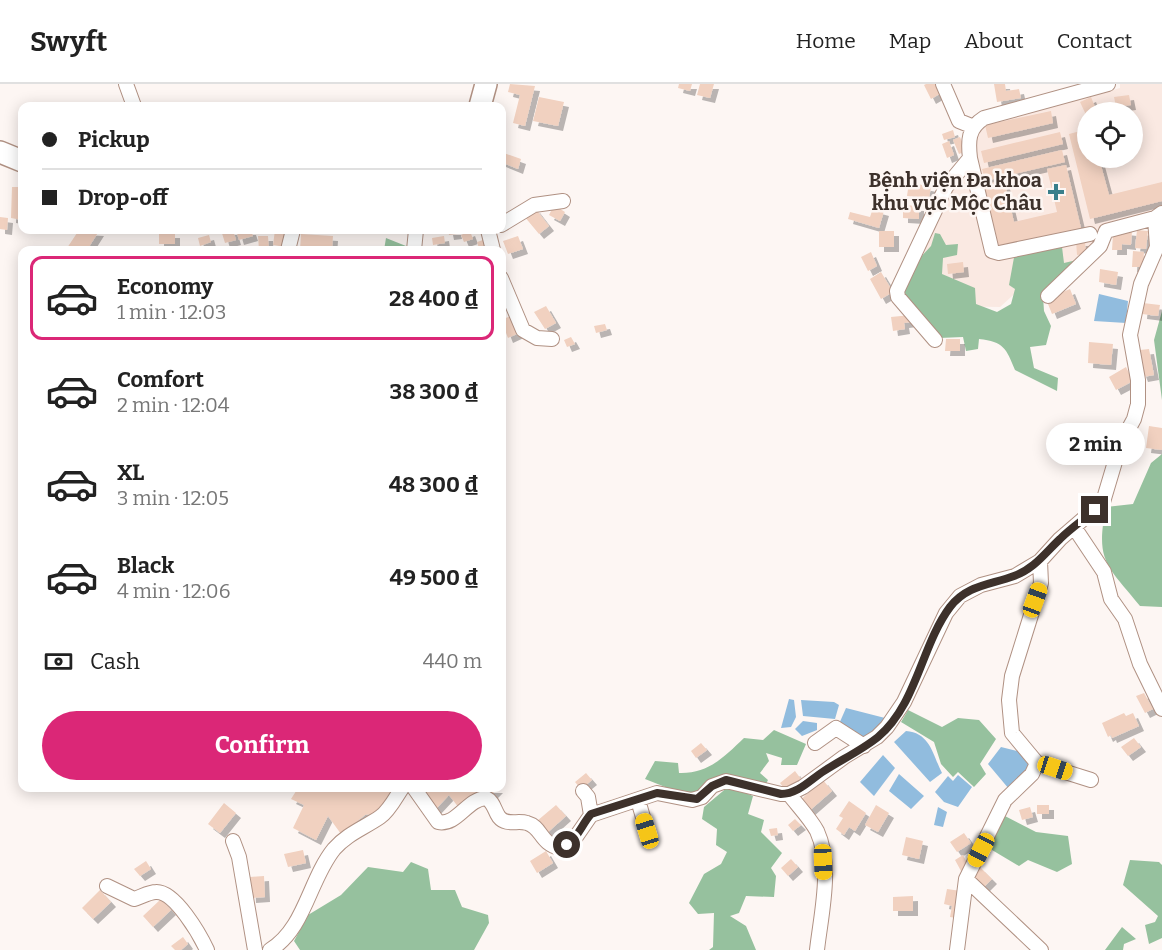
<!DOCTYPE html>
<html lang="en">
<head>
<meta charset="utf-8">
<style>
	:root { --surface:#fff; --page:#f6f6f6; --text:#222; --muted:#767676; --line:#e0e0e0; --accent:#db2777 }
	body { margin:0; font-family:Bitter,serif; background:var(--page); color:var(--text); height:100vh; display:flex; flex-direction:column; font-size:22px; white-space:nowrap }
	* { box-sizing:border-box; margin:0 }
	p { font-size:20px; color:var(--muted) }
	.icon { flex:none; width:33px; height:33px; fill:none; stroke:currentColor; stroke-width:2; stroke-linecap:round; stroke-linejoin:round }
	.map { position:relative; flex:1; overflow:hidden }
	.drawer { position:absolute; left:18px; top:162px; width:488px; height:546px; display:flex; flex-direction:column; background:var(--surface); border-radius:12px; box-shadow:0 3px 15px #0003 }
	.drawer>* { flex:none }
	.guide { position:absolute; left:18px; top:18px; width:488px; height:132px; border-radius:12px; box-shadow:0 3px 15px #0003; display:grid; align-content:center; height:132px; padding:0 24px; background:var(--surface) }
	.tools { position:absolute; left:1077px; top:18px; display:grid; gap:12px }
	.tools a { display:grid; place-items:center; width:66px; height:66px; border-radius:50%; background:var(--surface); box-shadow:0 3px 15px #0003; font-size:30px }
	.end { position:absolute; width:27px; height:27px; margin:-14px; border:8px solid #3d312b; background:#fff; box-shadow:0 0 0 3px #fff }
	.from { border-radius:50% }
	.bubble { position:absolute; height:42px; border-radius:21px; background:var(--surface); box-shadow:0 3px 15px #0003; font-size:20px; font-weight:700; line-height:42px; text-align:center }
	.car { position:absolute; width:18px; height:36px; margin:-18px -9px; border-radius:8px; box-shadow:0 0 4px 2px #0007; background:linear-gradient(#f5c518 24%,#345 0 40%,#f5c518 0 76%,#345 0 86%,#f5c518 0) }
	.guide b { display:flex; align-items:center; gap:21px; height:57px; font-size:22px }
	.guide b+b { border-top:2px solid var(--line) }
	.guide i { width:15px; height:15px; background:var(--text) }
	ul { padding:10px 0 0; list-style:none }
	li { display:flex; align-items:center; gap:18px; height:84px; margin:0 12px 9px; padding:0 12px; border:3px solid transparent; border-radius:12px }
	li div { flex:1 }
	li b { display:block; font-size:22px }
	li em { font-style:normal; font-weight:700 }
	li.on { border-color:var(--accent) }
	li>.icon { width:54px; height:54px; stroke-width:1.5 }
	.pay { display:flex; align-items:center; gap:15px; height:66px; padding:0 24px; font-size:22px }
	.pay p { margin-inline-start:auto }
	.cta { display:flex; gap:12px; margin-top:auto; padding:12px 24px }
	.cta a { flex:1; height:69px; border-radius:36px; background:var(--accent); color:#fff; font-size:24px; font-weight:700; line-height:69px; text-align:center }
	header { display:flex; align-items:center; gap:36px; box-sizing:border-box; height:84px; padding:0 30px; background:var(--surface); border-bottom:2px solid var(--line) }
	header strong { font-size:28px }
	nav { display:flex; gap:33px; margin-inline-start:auto; font-size:21px }
	.map>svg:first-child { display:block }
	.built { fill:#fae9e2; fill-rule:evenodd }
	.forest { fill:#96c19e }
	.water { fill:#91bcde }
	.building { fill:#f1d1c0; filter:url(#shadow) }
	.lines { fill:none; stroke-linecap:round; stroke-linejoin:round }
	.minor-casing { stroke:#b09183; stroke-width:16 }
	.highway-casing { stroke:#b09183; stroke-width:24 }
	.minor { stroke:#fff; stroke-width:14 }
	.highway { stroke:#fff; stroke-width:21 }
	.route { stroke:#3d312b; stroke-width:8 }
	.poi-dot { fill:#397f8b; stroke:#fdf6f3; stroke-width:2 }
	.labels { text-anchor:middle; dominant-baseline:central; stroke-width:5; stroke-linejoin:round; paint-order:stroke }
	.poi-label { font-size:20px; font-weight:bold; fill:#3d312b; stroke:#fdf6f3; text-anchor:end }
</style>
</head>
<body>
<header>
<strong>Swyft</strong>
<nav><a>Home</a><a>Map</a><a>About</a><a>Contact</a></nav>
</header>
<div class="map">
<svg width="1162" height="866" viewBox="0 0 1162 866">
	<defs>
		<filter id="shadow"><feDropShadow dx="5" dy="5" stdDeviation="0" flood-color="#0004"/></filter>
	</defs>
	<rect width="100%" height="100%" fill="#fdf6f3"/>
	<path class="built" d="M 1120,0 L 1162,0 L 1162,123 L 1099,153 L 1081,175 L 1033,193 L 1000,223 L 937,222 L 916,187 L 944,119 L 957,97 L 979,91 L 974,61 L 982,40 L 1120,4 ZM 1088,28 L 1132,28 L 1132,74 L 1088,74 Z"/>
	<path class="forest" d="M 935,149 L 940,150 L 946,161 L 958,160 L 957,171 L 943,174 L 942,190 L 975,204 L 976,220 L 997,228 L 1011,220 L 1015,205 L 1009,201 L 1015,168 L 1062,163 L 1064,179 L 1081,175 L 1043,212 L 1044,227 L 1051,242 L 1046,261 L 1030,263 L 1034,284 L 1058,294 L 1057,307 L 1015,286 C 1006,264 1004,258 979,255 L 978,265 L 966,267 L 963,253 L 939,254 L 901,211 L 918,176 L 931,162 Z
		M 386,154 L 411,164 L 411,166 L 384,166 Z
		M 1162,227 L 1162,316 L 1154,256 Z
		M 1162,370 L 1162,523 L 1140,522 C 1107,481 1095,478 1106,423 L 1133,420 L 1151,379 Z
		M 908,626 L 942,643 L 958,634 L 979,636 L 996,655 L 980,680 L 986,690 L 974,703 L 958,688 L 953,693 L 941,680 L 934,658 L 901,638 Z
		M 774,646 L 806,660 L 797,681 L 781,681 L 782,674 L 766,669 L 769,677 L 760,689 L 768,696 L 765,702 L 730,692 L 717,693 L 699,709 L 688,712 L 645,695 L 655,677 L 678,679 L 679,689 C 708,690 724,673 744,654 L 763,656 Z
		M 729,702 L 753,712 L 748,730 L 764,736 L 761,748 L 782,769 L 771,784 L 776,792 L 774,813 L 746,812 L 739,829 L 730,832 L 746,842 L 756,866 L 709,866 L 713,863 L 714,829 L 698,830 L 689,819 L 704,790 L 721,780 L 727,768 L 716,761 L 717,745 L 702,735 L 704,723 Z
		M 1003,731 L 1036,748 L 1068,752 L 1072,780 L 1057,788 L 1028,776 L 1019,782 L 987,763 Z
		M 1130,776 L 1159,778 L 1162,781 L 1162,854 L 1149,860 L 1145,841 L 1155,838 L 1158,832 L 1123,801 Z
		M 411,778 L 428,785 L 431,806 L 455,806 L 462,823 L 488,831 L 489,839 L 474,866 L 300,866 L 294,857 L 308,831 L 341,811 L 368,783 L 403,788 Z
		M 1122,843 L 1136,855 L 1124,860 L 1123,866 L 1105,866 Z"/>
	<path class="water" d="M 1099,210 L 1128,217 L 1126,239 L 1094,237 Z
		M 789,615 L 794,616 L 796,633 L 791,643 L 781,644 Z
		M 801,616 L 834,618 L 839,621 L 835,635 L 803,632 Z
		M 846,624 L 885,634 L 873,649 L 862,655 L 839,640 Z
		M 803,637 L 817,639 L 817,646 L 802,652 L 795,645 Z
		M 906,647 C 931,649 933,672 942,689 L 930,698 L 894,658 Z
		M 1001,663 L 1021,668 L 1029,680 L 1024,693 L 1009,705 L 988,680 Z
		M 883,671 L 895,684 L 874,712 L 860,698 Z
		M 899,690 L 924,712 L 911,725 L 889,707 Z
		M 958,691 L 972,703 L 958,723 L 944,718 L 935,708 L 948,692 L 953,697 Z
		M 938,723 L 947,728 L 943,743 L 934,741 Z"/>
	<path class="building" d="M 510,0 L 535,2 L 525,42 L 513,39 L 520,11 L 508,8 Z
		M 679,0 L 692,0 L 690,7 L 678,4 Z
		M 700,0 L 714,0 L 710,14 L 697,11 Z
		M 926,0 L 939,0 L 943,8 L 931,15 L 924,1 Z
		M 994,0 L 1005,0 L 1006,7 L 1019,5 L 1021,14 L 997,18 Z
		M 1129,11 L 1131,21 L 1116,23 L 1114,13 Z
		M 539,13 L 564,18 L 558,42 L 533,37 Z
		M 1091,13 L 1097,28 L 1088,28 L 1088,35 L 1080,18 Z
		M 1051,27 L 1053,39 L 988,54 L 985,41 Z
		M 1088,45 L 1088,74 L 1099,74 L 1109,111 L 1162,98 L 1162,117 L 1090,135 L 1069,50 Z
		M 953,46 L 955,53 L 944,56 L 942,50 Z
		M 1060,48 L 1063,60 L 984,79 L 981,67 Z
		M 960,53 L 966,67 L 959,70 L 953,56 Z
		M 949,57 L 954,71 L 947,74 L 942,60 Z
		M 1062,66 L 1065,78 L 985,97 L 982,85 Z
		M 501,68 L 521,75 L 518,85 L 501,78 Z
		M 1066,81 L 1081,144 L 999,163 L 984,101 L 1004,96 L 1014,138 L 1057,128 L 1047,85 Z
		M 909,98 L 931,103 L 928,119 L 918,117 L 918,113 L 907,112 Z
		M 12,103 L 22,103 L 22,136 L 11,134 Z
		M 554,121 L 565,128 L 560,137 L 549,131 Z
		M 903,121 L 919,122 L 919,135 L 903,134 Z
		M 535,124 L 549,142 L 539,150 L 524,132 Z
		M 873,124 L 884,127 L 879,144 L 848,135 L 850,128 L 870,133 Z
		M 0,133 L 8,134 L 7,146 L 0,145 Z
		M 79,146 L 99,147 L 87,166 L 72,166 L 67,164 Z
		M 221,146 L 233,146 L 236,156 L 225,159 Z
		M 236,146 L 251,146 L 253,152 L 239,156 Z
		M 275,146 L 288,146 L 286,163 L 273,161 Z
		M 448,146 L 456,146 L 457,150 L 449,151 Z
		M 1123,146 L 1132,147 L 1131,161 L 1122,160 L 1122,166 L 1112,166 L 1113,150 L 1123,151 Z
		M 1137,146 L 1148,147 L 1146,165 L 1135,164 Z
		M 470,147 L 473,155 L 464,158 L 461,151 Z
		M 879,147 L 894,147 L 894,163 L 879,163 Z
		M 159,149 L 175,149 L 175,160 L 159,160 Z
		M 301,150 L 333,152 L 332,166 L 300,166 Z
		M 209,151 L 211,158 L 200,162 L 198,154 Z
		M 258,152 L 268,152 L 269,166 L 259,166 Z
		M 444,152 L 445,159 L 433,161 L 432,154 Z
		M 518,152 L 523,165 L 508,170 L 503,157 Z
		M 486,155 L 488,161 L 479,164 L 477,158 Z
		M 1076,157 L 1085,157 L 1086,170 L 1077,171 Z
		M 1133,167 L 1144,168 L 1143,183 L 1132,183 Z
		M 871,168 L 877,182 L 868,187 L 861,173 Z
		M 963,178 L 964,188 L 948,190 L 947,180 Z
		M 1100,185 L 1118,188 L 1116,201 L 1099,198 Z
		M 881,188 L 893,208 L 881,215 L 870,195 Z
		M 1070,205 L 1076,220 L 1052,230 L 1046,215 Z
		M 1143,219 L 1160,221 L 1158,232 L 1142,230 Z
		M 546,222 L 556,239 L 545,245 L 534,228 Z
		M 513,231 L 521,248 L 508,254 L 501,236 Z
		M 911,231 L 912,238 L 904,239 L 905,245 L 893,247 L 891,233 Z
		M 605,240 L 607,246 L 596,249 L 594,242 Z
		M 571,253 L 575,260 L 567,263 L 564,256 Z
		M 946,255 L 960,255 L 960,267 L 945,267 Z
		M 1089,258 L 1113,260 L 1111,281 L 1088,279 Z
		M 1149,265 L 1154,291 L 1143,293 L 1136,274 L 1141,274 L 1140,266 Z
		M 1126,283 L 1133,297 L 1116,306 L 1109,293 Z
		M 1149,342 L 1162,344 L 1162,366 L 1146,364 Z
		M 1144,609 L 1153,625 L 1145,629 L 1136,612 Z
		M 1124,629 L 1126,632 L 1133,629 L 1139,642 L 1112,654 L 1111,651 L 1108,653 L 1102,639 Z
		M 1134,654 L 1141,663 L 1128,672 L 1121,663 Z
		M 701,659 L 707,666 L 696,674 L 691,667 Z
		M 795,687 L 801,695 L 786,707 L 780,699 Z
		M 586,689 L 592,696 L 581,705 L 575,698 Z
		M 823,696 L 832,707 L 808,728 L 799,717 Z
		M 298,704 L 397,704 L 380,728 L 365,731 L 341,750 L 328,732 L 316,756 L 293,744 L 304,721 L 291,715 Z
		M 421,704 L 498,704 L 491,711 L 475,709 L 459,724 L 449,711 L 435,726 Z
		M 849,717 L 866,729 L 855,747 L 849,743 L 844,751 L 836,745 L 843,734 L 839,732 Z
		M 224,719 L 236,729 L 220,749 L 208,740 Z
		M 556,721 L 566,732 L 547,749 L 537,737 Z
		M 876,721 L 889,729 L 878,748 L 865,741 Z
		M 1037,721 L 1049,721 L 1049,730 L 1037,730 Z
		M 1030,723 L 1033,733 L 1022,736 L 1019,726 Z
		M 795,735 L 801,741 L 793,747 L 788,741 Z
		M 777,744 L 778,751 L 771,752 L 769,745 Z
		M 964,749 L 971,759 L 957,768 L 950,758 Z
		M 906,753 L 923,757 L 919,775 L 902,771 Z
		M 303,766 L 306,779 L 288,783 L 284,770 Z
		M 546,767 L 553,779 L 537,789 L 530,777 Z
		M 963,771 L 969,783 L 961,787 L 955,776 Z
		M 791,775 L 798,783 L 788,792 L 781,784 Z
		M 146,777 L 151,785 L 140,792 L 134,785 Z
		M 980,783 L 992,795 L 983,804 L 971,792 Z
		M 264,792 L 265,813 L 251,814 L 250,793 Z
		M 947,805 L 961,807 L 956,834 L 950,833 L 952,822 L 944,820 Z
		M 100,806 L 111,818 L 93,835 L 82,824 Z
		M 913,812 L 913,827 L 893,827 L 893,813 Z
		M 161,815 L 171,826 L 153,843 L 143,832 Z
		M 183,853 L 188,860 L 181,866 L 175,866 L 171,862 Z"/>
	<g class="lines">
		<g class="minor-casing">
			<path id="minor" d="M 126,0 L 134,22
				M 943,0 L 959,37 L 974,43
				M 970,74 L 992,167 L 999,169 L 1090,150
				M 501,141 L 534,121 L 563,117
				M 488,146 L 493,166
				M 288,166 L 293,146
				M 414,166 L 416,146
				M 501,194 L 523,246 L 537,254 L 552,255
				M 1048,212 L 1100,162 L 1106,147 L 1155,134
				M 935,256 L 898,213 L 897,207 L 946,103 L 970,74 C 968,57 968,44 984,34 L 1108,0
				M 1074,443 L 1104,488 L 1111,515 L 1125,535 L 1140,580 L 1162,625
				M 815,659 L 836,644 L 864,662
				M 1037,679 L 1091,696
				M 414,704 L 438,738 C 457,742 467,715 486,714 C 494,718 494,726 499,733 C 506,742 518,736 527,739 C 542,743 540,760 560,764 L 573,757 L 591,731 L 657,709 L 692,716 L 702,713 L 712,702 L 726,697 L 781,710 L 789,710 L 803,703 L 844,673 L 877,653 L 887,643 L 904,618 L 946,529 L 960,512 L 981,501 L 1015,492 L 1040,477 L 1060,455 L 1103,418 L 1120,361 L 1134,335 L 1138,320 L 1138,296 L 1130,251 L 1141,200 L 1157,163 L 1155,134 L 1162,129
				M 583,707 L 588,713 L 591,731
				M 789,710 C 798,722 810,734 817,747 C 833,782 821,830 817,866
				M 638,716 L 647,747
				M 233,757 L 239,773 L 255,866
				M 966,795 L 1041,866
				M 107,802 L 134,815 C 141,813 149,808 156,808 C 175,807 200,851 207,866
				M 270,866 C 305,845 309,796 334,765 C 347,750 364,744 380,733 C 389,727 396,713 402,704
				M 957,866 L 966,795 L 1005,716 L 1032,690 L 1037,679 L 1012,649 L 1009,616 L 1012,592 L 1041,499 L 1040,477"/>
		</g>
		<g class="highway-casing">
			<path id="highway" d="M 480,22 L 486,0
				M 0,68 L 22,77"/>
		</g>
		<use href="#minor" class="minor"/>
		<use href="#highway" class="highway"/>
	</g>
	<g class="lines">
		<path class="route" d="M 567,761 C 578,754 582,740 591,730 L 657,709 L 697,715 L 712,702 L 726,696 L 781,710 C 798,710 810,696 824,687 C 841,676 862,666 878,653 C 917,620 921,562 950,523 C 967,501 990,501 1014,492 C 1034,485 1045,469 1060,455 C 1070,445 1083,436 1095,426"/>
	</g>
	<path class="poi-dot" d="M1053 99h6v6h6v6h-6v6h-6v-6h-6v-6h6z"/>
	<g class="labels">
		<g class="poi-label">
			<text x="1042" y="96">Bệnh viện Đa khoa<tspan x="1042" dy="23">khu vực Mộc Châu</tspan></text>
		</g>
	</g>
</svg>
<div class="tools">
<a><svg class="icon" aria-label="locate" viewBox="0 0 24 24"><circle cx="12" cy="12" r="6"/><path d="M12 2v4M12 18v4M2 12h4M18 12h4"/></svg></a>
</div>
<i class="end from" style="left:567px;top:761px"></i>
<i class="end" style="left:1095px;top:426px"></i>
<div class="bubble" style="left:1046px;top:339px;width:99px">2 min</div>
<i class="car" style="left:1035px;top:516px;rotate:20deg"></i>
<i class="car" style="left:1055px;top:684px;rotate:108deg"></i>
<i class="car" style="left:647px;top:747px;rotate:343deg"></i>
<i class="car" style="left:981px;top:766px;rotate:208deg"></i>
<i class="car" style="left:823px;top:778px;rotate:178deg"></i>
<div class="guide">
<b><i class="from"></i>Pickup</b>
<b><i></i>Drop-off</b>
</div>
<section class="drawer">
<ul>
<li class="on"><svg class="icon" aria-label="car" viewBox="0 0 24 24"><path d="M5 17H2v-5l4-1 3-4h7l3 4 3 1v5h-3M9 17h6M6 11h13"/><circle cx="7" cy="17" r="2"/><circle cx="17" cy="17" r="2"/></svg><div><b>Economy</b><p>1 min · 12:03</p></div><em>28 400 ₫</em></li>
<li><svg class="icon" aria-label="car" viewBox="0 0 24 24"><path d="M5 17H2v-5l4-1 3-4h7l3 4 3 1v5h-3M9 17h6M6 11h13"/><circle cx="7" cy="17" r="2"/><circle cx="17" cy="17" r="2"/></svg><div><b>Comfort</b><p>2 min · 12:04</p></div><em>38 300 ₫</em></li>
<li><svg class="icon" aria-label="car" viewBox="0 0 24 24"><path d="M5 17H2v-5l4-1 3-4h7l3 4 3 1v5h-3M9 17h6M6 11h13"/><circle cx="7" cy="17" r="2"/><circle cx="17" cy="17" r="2"/></svg><div><b>XL</b><p>3 min · 12:05</p></div><em>48 300 ₫</em></li>
<li><svg class="icon" aria-label="car" viewBox="0 0 24 24"><path d="M5 17H2v-5l4-1 3-4h7l3 4 3 1v5h-3M9 17h6M6 11h13"/><circle cx="7" cy="17" r="2"/><circle cx="17" cy="17" r="2"/></svg><div><b>Black</b><p>4 min · 12:06</p></div><em>49 500 ₫</em></li>
</ul>
<div class="pay"><svg class="icon" aria-label="cash" viewBox="0 0 24 24"><path d="M3 7h18v10H3z"/><circle cx="12" cy="12" r="2"/></svg>Cash<p>440 m</p></div>
<div class="cta"><a>Confirm</a></div>
</section>
</div>
</body>
</html>
